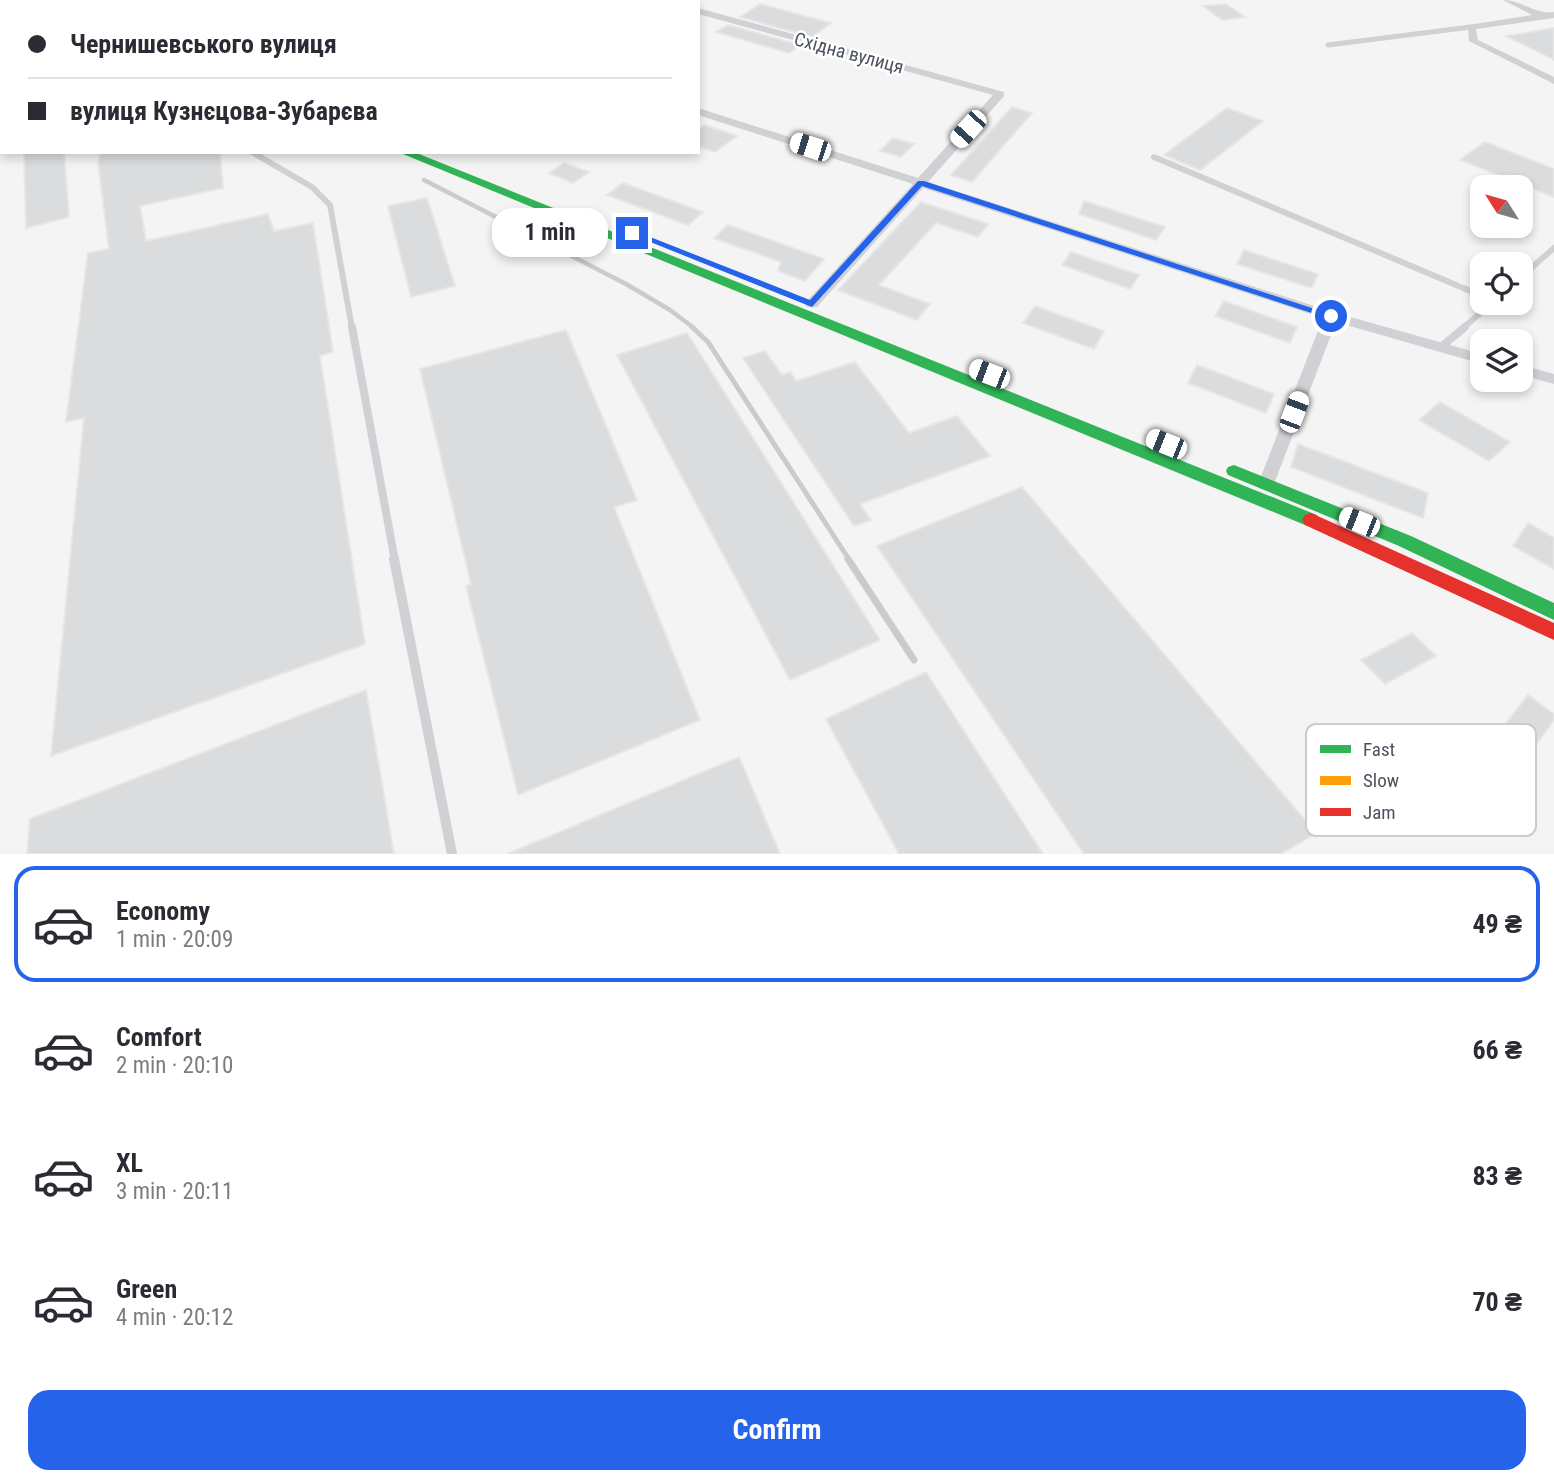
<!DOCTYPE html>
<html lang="en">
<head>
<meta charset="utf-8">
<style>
	:root { --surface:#fff; --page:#f2f2f3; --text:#2b2b33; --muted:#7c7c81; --line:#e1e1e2; --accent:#2563eb }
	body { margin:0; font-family:"Roboto Condensed",sans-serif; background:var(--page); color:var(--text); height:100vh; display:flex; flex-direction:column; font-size:26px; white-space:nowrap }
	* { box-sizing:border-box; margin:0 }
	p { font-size:23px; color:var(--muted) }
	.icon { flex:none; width:38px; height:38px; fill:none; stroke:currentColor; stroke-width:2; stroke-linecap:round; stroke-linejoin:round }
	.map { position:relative; height:854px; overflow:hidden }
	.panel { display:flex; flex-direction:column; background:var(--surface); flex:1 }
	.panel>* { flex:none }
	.banner { position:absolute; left:0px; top:0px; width:700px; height:154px; box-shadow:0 4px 10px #0003; display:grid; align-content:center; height:154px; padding:0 28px; background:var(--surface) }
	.needle { width:46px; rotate:307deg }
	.fabs { position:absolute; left:1470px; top:175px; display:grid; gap:14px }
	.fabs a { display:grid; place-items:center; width:63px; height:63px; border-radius:14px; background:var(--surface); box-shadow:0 4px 10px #0003; font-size:35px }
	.end { position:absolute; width:32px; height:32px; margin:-16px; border:9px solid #2563eb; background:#fff; box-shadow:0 0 0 4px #fff }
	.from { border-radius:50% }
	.bubble { position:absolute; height:49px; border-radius:21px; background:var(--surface); box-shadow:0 4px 10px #0003; font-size:23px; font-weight:700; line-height:49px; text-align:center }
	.car { position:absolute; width:21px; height:42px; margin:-21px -10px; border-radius:9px; box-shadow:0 0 5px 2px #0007; background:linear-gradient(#fff 24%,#345 0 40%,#fff 0 76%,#345 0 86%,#fff 0) }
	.banner b { display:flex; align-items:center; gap:24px; height:66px; font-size:26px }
	.banner b+b { border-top:2px solid var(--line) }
	.banner i { width:18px; height:18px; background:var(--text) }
	ul { padding:12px 0 0; list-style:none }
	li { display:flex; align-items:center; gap:21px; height:116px; margin:0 14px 10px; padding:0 14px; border:4px solid transparent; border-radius:21px }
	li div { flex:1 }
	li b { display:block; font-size:26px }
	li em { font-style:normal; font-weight:700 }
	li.on { border-color:var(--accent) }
	li>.icon { width:63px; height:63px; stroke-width:1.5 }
	.cta { display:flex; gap:14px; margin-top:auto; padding:14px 28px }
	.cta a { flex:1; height:80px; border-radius:21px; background:var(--accent); color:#fff; font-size:28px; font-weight:700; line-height:80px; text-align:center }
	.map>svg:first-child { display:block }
	.building { fill:#dbdcdd; stroke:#e6e6e6; stroke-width:2 }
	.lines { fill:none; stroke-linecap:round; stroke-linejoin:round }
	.lane-far3 { stroke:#cfd1d4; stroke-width:5 }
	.lane-far2 { stroke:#cfd1d4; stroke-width:6 }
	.lane-far1 { stroke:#cfd1d4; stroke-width:8 }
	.lane { stroke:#cfd1d4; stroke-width:10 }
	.street { fill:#cfd1d4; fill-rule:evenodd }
	.fast { fill:#30b455; fill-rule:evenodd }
	.slow { fill:#ff9f0a; fill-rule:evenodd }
	.jam { fill:#e5322d; fill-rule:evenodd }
	.rail-far2 { stroke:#cacbcd; stroke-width:4.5 }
	.rail-far1 { stroke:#cacbcd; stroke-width:5 }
	.rail { stroke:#cacbcd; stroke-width:7 }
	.route { fill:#2563eb }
	.labels { text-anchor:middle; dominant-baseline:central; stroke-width:5; stroke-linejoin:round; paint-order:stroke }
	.far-street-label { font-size:19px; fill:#4c535e; stroke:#fff }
	.key { fill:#fff; stroke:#c9cbcf; stroke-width:2 }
	.key-label { font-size:19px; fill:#4c535e }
</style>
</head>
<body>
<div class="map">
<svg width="1554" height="854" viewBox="0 0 1554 854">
	<rect width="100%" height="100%" fill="#f4f4f4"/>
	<path class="building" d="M 760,4 L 831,23 L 812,37 L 740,17 Z
		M 1226,4 L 1245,17 L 1222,20 L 1203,6 Z
		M 728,25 L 800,45 L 789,53 L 716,32 Z
		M 1554,28 L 1554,60 L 1506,36 Z
		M 1012,107 L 1032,113 L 972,182 L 951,175 Z
		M 1227,108 L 1263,121 L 1200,170 L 1164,155 Z
		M 705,125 L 737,136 L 715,152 L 698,146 L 698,130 Z
		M 893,138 L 914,144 L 901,157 L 880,151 Z
		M 1485,142 L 1554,169 L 1554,197 L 1460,160 Z
		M 24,152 L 64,152 L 69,217 L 26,228 Z
		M 101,152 L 220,152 L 223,188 L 140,206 L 146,241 L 268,214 L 274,231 L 313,223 L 333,352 L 320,356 L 365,644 L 51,756 L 84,418 L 66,422 L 88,253 L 109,249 L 98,162 Z
		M 564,163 L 589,172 L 573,183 L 549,173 Z
		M 623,183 L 703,212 L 688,225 L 607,195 Z
		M 427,198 L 455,286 L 411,297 L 388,206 Z
		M 1084,201 L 1165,227 L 1156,240 L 1079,214 Z
		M 921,202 L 988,224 L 978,237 L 936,223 L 879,285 L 930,304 L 917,320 L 838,290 Z
		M 728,225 L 824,259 L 805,281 L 778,271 L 781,262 L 714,238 Z
		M 1244,250 L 1318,274 L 1312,288 L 1237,264 Z
		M 1071,252 L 1139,275 L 1130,289 L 1062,265 Z
		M 1224,301 L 1297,327 L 1290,343 L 1215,316 Z
		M 1035,306 L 1104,331 L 1094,349 L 1023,323 Z
		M 566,330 L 637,500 L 614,507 L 700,720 L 518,795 L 466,586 L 471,584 L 420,369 Z
		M 687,333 L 880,640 L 790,680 L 617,355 Z
		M 765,351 L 782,375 L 790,372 L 796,381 L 855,362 L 909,433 L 957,416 L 990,456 L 860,504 L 871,520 L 854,526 L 743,358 Z
		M 1197,365 L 1274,394 L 1266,413 L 1188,383 Z
		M 1440,402 L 1510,442 L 1489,461 L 1419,420 Z
		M 1298,444 L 1428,493 L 1423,518 L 1291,467 Z
		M 1022,487 L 1316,833 L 1281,854 L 1084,854 L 877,546 Z
		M 1528,523 L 1554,538 L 1554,569 L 1513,546 Z
		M 1412,633 L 1436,656 L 1385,684 L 1361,660 Z
		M 926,672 L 1043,854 L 899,854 L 826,719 Z
		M 366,690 L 394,854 L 27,854 L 30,819 Z
		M 1528,695 L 1554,714 L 1554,720 L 1512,778 L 1481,755 Z
		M 739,757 L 780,854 L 507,854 Z"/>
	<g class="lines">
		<path class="lane-far3" d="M 1328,45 L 1471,27"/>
		<path class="lane-far2" d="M 252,152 L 312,187 L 330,205 L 352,328
			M 1154,157 L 1482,296
			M 1521,277 L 1554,248
			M 1463,328 L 1492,303"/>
		<path class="lane-far1" d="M 352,327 L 395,561
			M 1441,347 L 1465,327"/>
		<path class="lane" d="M 394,559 L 452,854"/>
		<path class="street" d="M 246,0 L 254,0 L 254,2 L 246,2 Z
			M 418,0 L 426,0 L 426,2 L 418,2 Z
			M 583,0 L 591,0 L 592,2 L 583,2 Z
			M 1503,0 C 1522,0 1535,15 1554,12 L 1554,18 L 1476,29 L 1478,40 L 1554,77 L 1554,84 L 1469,41 L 1468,25 L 1532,15 Z
			M 698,8 L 1004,92 L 1004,96 L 928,182 L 1336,313 L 1482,354 L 1482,364 L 1336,322 L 1274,484 L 1272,489 L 1260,489 L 1258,484 L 1323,318 L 923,188 L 817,307 L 807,307 L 805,304 L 807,301 L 913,184 L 698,115 L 698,108 L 918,178 L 993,95 L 698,14 Z
			M 1521,365 L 1554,374 L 1554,384 L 1521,375 Z"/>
		<path class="fast" d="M 135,0 L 143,0 L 144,2 L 135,2 Z
			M 398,152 L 414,152 L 1317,515 L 1320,520 L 1317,525 L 1311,527 L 1305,525 Z
			M 1234,465 L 1411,536 L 1554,603 L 1554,620 L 1399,546 L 1228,475 L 1226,471 L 1228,467 Z"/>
		<path class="slow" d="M 155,0 L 164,0 L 165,2 L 156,2 Z
			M 677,0 L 697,0 L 676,2 Z"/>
		<path class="jam" d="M 1311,513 L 1554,623 L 1554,640 L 1305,525 L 1302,520 L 1305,515 Z"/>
		<path class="rail-far2" d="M 424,180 L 626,284 L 670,310 L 694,328"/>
		<path class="rail-far1" d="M 692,327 L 708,342 L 850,561"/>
		<path class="rail" d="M 848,559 L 914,660"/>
	</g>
	<path class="route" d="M 918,181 L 924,181 L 1336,316 L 1327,318 L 922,186 L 812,307 L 628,233 L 635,231 L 810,300 Z"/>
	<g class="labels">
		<g class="far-street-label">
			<text transform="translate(849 53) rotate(15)">Східна вулиця</text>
		</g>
	</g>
	<rect x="1306" y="724" width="230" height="112" rx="10" class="key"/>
	<rect x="1320" y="745" width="31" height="8" fill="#30b455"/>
	<rect x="1320" y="776" width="31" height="9" fill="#ff9f0a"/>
	<rect x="1320" y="808" width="31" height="8" fill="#e5322d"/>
	<g class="key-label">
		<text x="1363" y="756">Fast</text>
		<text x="1363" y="787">Slow</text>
		<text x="1363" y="819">Jam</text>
	</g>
</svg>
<div class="fabs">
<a><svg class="needle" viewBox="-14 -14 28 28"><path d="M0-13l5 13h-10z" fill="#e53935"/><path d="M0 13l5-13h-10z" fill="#7c7c81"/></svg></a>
<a><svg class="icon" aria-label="locate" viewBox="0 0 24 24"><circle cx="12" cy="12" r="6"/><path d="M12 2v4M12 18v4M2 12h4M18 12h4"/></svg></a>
<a><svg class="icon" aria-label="layers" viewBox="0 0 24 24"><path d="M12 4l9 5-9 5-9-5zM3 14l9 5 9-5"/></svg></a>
</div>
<i class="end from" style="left:1331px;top:316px"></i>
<i class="end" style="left:632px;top:233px"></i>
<div class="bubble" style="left:492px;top:208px;width:116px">1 min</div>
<i class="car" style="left:968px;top:129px;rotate:222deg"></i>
<i class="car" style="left:810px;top:147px;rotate:288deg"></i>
<i class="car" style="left:989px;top:374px;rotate:291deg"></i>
<i class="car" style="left:1294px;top:412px;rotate:21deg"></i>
<i class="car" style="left:1166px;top:444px;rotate:292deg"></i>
<i class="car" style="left:1359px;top:522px;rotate:292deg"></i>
<div class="banner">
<b><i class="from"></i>Чернишевського вулиця</b>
<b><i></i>вулиця Кузнєцова-Зубарєва</b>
</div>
</div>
<section class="panel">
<ul>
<li class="on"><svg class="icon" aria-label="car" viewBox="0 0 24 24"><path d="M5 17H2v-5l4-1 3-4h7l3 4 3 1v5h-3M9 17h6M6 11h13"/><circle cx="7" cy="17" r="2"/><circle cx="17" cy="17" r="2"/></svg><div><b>Economy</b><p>1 min · 20:09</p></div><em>49 ₴</em></li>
<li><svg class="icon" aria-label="car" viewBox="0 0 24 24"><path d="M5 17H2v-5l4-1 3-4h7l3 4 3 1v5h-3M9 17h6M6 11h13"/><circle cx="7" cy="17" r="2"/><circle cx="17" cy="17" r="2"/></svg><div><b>Comfort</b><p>2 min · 20:10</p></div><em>66 ₴</em></li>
<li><svg class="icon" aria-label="car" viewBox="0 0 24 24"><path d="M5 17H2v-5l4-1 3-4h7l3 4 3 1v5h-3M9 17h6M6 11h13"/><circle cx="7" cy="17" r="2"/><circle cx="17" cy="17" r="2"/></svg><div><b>XL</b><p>3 min · 20:11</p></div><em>83 ₴</em></li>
<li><svg class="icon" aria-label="car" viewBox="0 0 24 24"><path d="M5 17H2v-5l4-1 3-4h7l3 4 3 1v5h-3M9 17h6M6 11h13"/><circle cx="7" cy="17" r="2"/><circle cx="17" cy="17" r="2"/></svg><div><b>Green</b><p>4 min · 20:12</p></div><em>70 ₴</em></li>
</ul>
<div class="cta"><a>Confirm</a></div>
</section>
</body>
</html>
